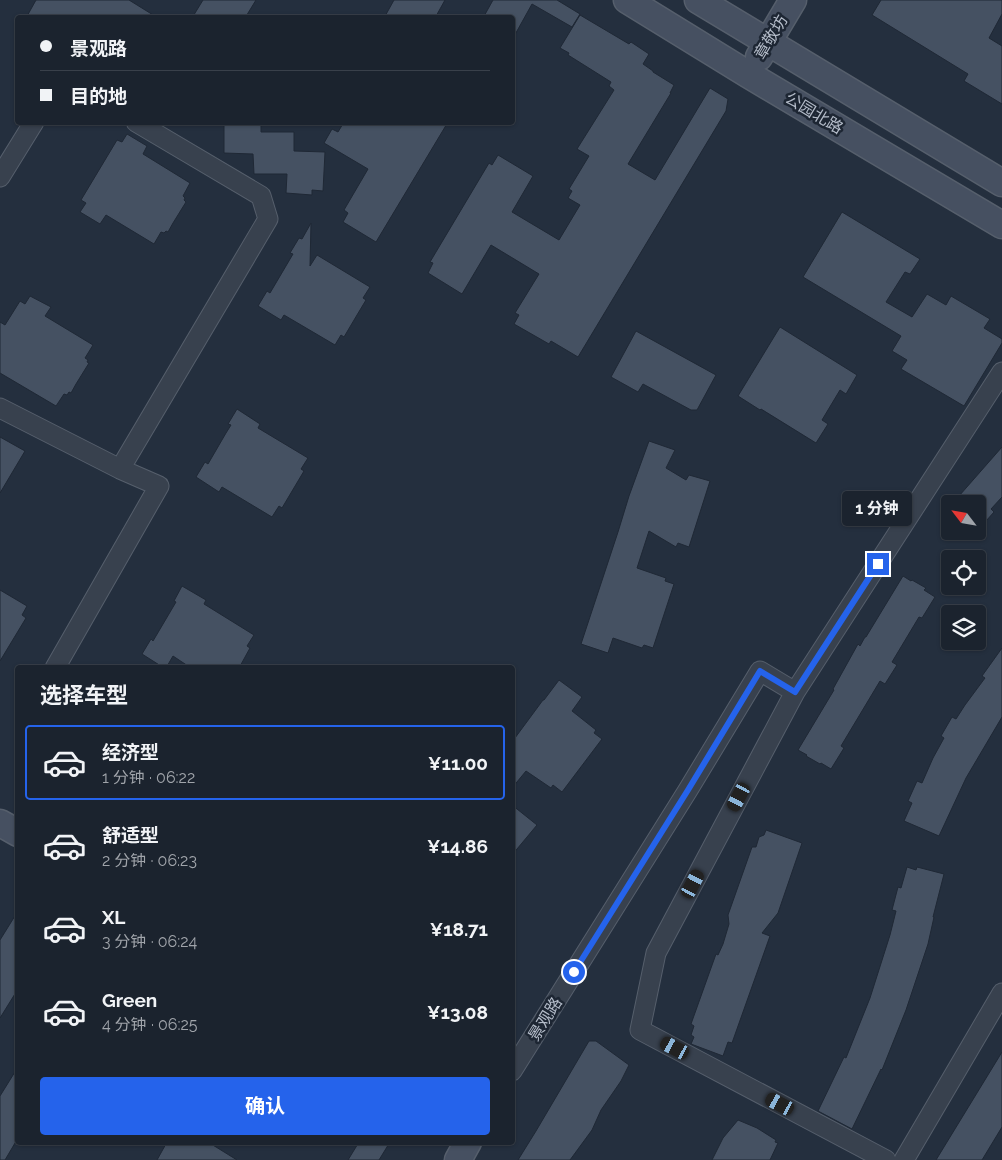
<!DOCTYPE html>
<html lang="zh">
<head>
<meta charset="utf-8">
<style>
	:root { --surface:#1b232e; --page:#282f3a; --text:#f1f3f6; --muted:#a0a4aa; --line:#39404a; --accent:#2563eb }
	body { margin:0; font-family:Raleway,"Noto Sans SC",sans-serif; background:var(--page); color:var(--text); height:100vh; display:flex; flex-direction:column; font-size:19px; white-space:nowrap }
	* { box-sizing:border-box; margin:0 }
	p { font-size:16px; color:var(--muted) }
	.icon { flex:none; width:28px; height:28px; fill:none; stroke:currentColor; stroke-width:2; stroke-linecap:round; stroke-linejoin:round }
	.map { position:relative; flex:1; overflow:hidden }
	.sheet { position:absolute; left:15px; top:665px; width:500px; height:480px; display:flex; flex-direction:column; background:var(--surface); border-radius:5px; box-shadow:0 1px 4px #0004,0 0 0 1px var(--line) }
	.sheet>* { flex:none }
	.banner { position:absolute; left:15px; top:15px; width:500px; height:110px; border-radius:5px; box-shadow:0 1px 4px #0004,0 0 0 1px var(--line); display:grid; align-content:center; height:110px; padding:0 25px; background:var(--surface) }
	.needle { width:32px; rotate:301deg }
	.fabs { position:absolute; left:941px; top:495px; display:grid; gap:10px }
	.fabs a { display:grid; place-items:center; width:45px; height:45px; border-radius:5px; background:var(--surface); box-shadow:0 1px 4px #0004,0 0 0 1px var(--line); font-size:25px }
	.end { position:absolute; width:22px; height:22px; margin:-11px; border:6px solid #2563eb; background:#fff; box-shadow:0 0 0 2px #fff }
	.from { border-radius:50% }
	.bubble { position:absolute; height:35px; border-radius:5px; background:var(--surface); box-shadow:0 1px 4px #0004,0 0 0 1px var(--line); font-size:16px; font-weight:700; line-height:35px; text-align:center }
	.car { position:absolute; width:15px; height:30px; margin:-15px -8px; border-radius:6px; box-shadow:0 0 4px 1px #0007; background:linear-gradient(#222 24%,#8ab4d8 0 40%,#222 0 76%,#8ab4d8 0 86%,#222 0) }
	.banner b { display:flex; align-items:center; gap:18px; height:48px; font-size:19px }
	.banner b+b { border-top:1px solid var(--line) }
	.banner i { width:12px; height:12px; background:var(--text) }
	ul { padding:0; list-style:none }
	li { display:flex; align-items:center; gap:15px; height:75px; margin:0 10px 8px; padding:0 15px; border:2px solid transparent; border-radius:5px }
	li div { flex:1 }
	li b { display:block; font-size:19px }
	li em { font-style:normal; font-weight:700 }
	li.active { border-color:var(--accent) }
	li>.icon { width:45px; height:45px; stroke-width:1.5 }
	h2 { padding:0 25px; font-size:22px; line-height:60px }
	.button { display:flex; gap:10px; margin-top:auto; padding:10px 25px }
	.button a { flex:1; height:58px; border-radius:5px; background:var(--accent); color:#fff; font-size:20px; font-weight:700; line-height:58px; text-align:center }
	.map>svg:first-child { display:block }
	.building { fill:#455162; stroke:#1f2835 }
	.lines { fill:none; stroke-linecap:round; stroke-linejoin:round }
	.street-casing { stroke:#565f6c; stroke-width:21 }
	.secondary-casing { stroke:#565f6c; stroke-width:29 }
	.street { stroke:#38414e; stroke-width:19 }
	.secondary { stroke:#465061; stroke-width:26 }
	.route { stroke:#2563eb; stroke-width:6 }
	.labels { text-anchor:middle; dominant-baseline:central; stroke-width:5; stroke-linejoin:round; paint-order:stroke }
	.street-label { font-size:16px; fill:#b4bcc9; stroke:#1d2633 }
</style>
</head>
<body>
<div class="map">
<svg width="1002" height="1160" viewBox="0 0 1002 1160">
	<rect width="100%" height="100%" fill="#242f3e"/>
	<path class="building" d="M 36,0 L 129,0 L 158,18 L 26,18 Z
		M 203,0 L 256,0 L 245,18 L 192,18 Z
		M 394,0 L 445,0 L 435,18 L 384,18 Z
		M 493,0 L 557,0 L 580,14 L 572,27 L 532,4 L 512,40 L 512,18 L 483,18 Z
		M 881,0 L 1002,0 L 1002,14 L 989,38 L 1002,46 L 1002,104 L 964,81 L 968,74 L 872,15 Z
		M 580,15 L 629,44 L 631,42 L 649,54 L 643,64 L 653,71 L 653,72 L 674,85 L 670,93 L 671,93 L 628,164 L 655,180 L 710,88 L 728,99 L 726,111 L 578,357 L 551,341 L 549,344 L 514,324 L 519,315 L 515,313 L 539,274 L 491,245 L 462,294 L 428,273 L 433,263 L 430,262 L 489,163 L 492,165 L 498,155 L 533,176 L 512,212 L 559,240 L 580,205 L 568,198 L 572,191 L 569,189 L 589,156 L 577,149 L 614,90 L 609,86 L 611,82 L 568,55 L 569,53 L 560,48 Z
		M 224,122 L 261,122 L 261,132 L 294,132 L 294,151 L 325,152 L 323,191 L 312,190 L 312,195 L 286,193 L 287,174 L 254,174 L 253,154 L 224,153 Z
		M 344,122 L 448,122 L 376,242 L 343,222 L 348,213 L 344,210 L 368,169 L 324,143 L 332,129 L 338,132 Z
		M 127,134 L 147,146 L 143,154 L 190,183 L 183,196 L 185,198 L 184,200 L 186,202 L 173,223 L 168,232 L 166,231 L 164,233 L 161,232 L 154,244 L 106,215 L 100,224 L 80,212 L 86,203 L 81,200 L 117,140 L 122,142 Z
		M 842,212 L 920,259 L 910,274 L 905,272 L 886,302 L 912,317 L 927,294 L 946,305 L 951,296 L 990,319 L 984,328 L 1002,339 L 1002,343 L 964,406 L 901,369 L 907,360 L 892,351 L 901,336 L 803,277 Z
		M 311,223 L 310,266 L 317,255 L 370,287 L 363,298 L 366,300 L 357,315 L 344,337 L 341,335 L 335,345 L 284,315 L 281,320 L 258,306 L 267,291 L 270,293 L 293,254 L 290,253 L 299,238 L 302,239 Z
		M 30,296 L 51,307 L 45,316 L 93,345 L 85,358 L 88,360 L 87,362 L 89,363 L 76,384 L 71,393 L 69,392 L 67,395 L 64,394 L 56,406 L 0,373 L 0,322 L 5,325 L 20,301 L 25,304 Z
		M 780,327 L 857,375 L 846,394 L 840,390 L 822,420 L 828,424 L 816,443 L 761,409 L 760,410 L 738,396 Z
		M 636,331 L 716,375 L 697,410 L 691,410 L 643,384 L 638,392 L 611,377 Z
		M 237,409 L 260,424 L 258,428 L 308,458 L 301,469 L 304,471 L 282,508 L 279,506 L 272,517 L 222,487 L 219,492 L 196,477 L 205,462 L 208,464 L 226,433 L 231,425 L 228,424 Z
		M 0,437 L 25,451 L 0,493 Z
		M 649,441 L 675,450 L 666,468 L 686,480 L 689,475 L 710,481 L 689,547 L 678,543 L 676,547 L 649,531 L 637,568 L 666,578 L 665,581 L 674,584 L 653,648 L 644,645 L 642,648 L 613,638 L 608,653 L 581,644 L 618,532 L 629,496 Z
		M 1002,447 L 1002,497 L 991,509 L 994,512 L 978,530 L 978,504 L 952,504 Z
		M 903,576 L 911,581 L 912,580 L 926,588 L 924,590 L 935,597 L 922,618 L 919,617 L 892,662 L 897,665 L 885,684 L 880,681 L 841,746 L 844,748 L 831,769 L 821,763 L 820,764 L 806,756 L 807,755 L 798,750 L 834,690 L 833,689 L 858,644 L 860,646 L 865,637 L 866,637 Z
		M 182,586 L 206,600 L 204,604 L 254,635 L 247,646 L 250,648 L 239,668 L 191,668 L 173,656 L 166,668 L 164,668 L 142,654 L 151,639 L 153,641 L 176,602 L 174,601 Z
		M 0,590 L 27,606 L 22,615 L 26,618 L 0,661 Z
		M 1002,648 L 1002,717 L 966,778 L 939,836 L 904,821 L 912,803 L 908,801 L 917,781 L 922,783 L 933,758 L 944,738 L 941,736 L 952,717 L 956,719 L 965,705 L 985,678 L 982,676 Z
		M 559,680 L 582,697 L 572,711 L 596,730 L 594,733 L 602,739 L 562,792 L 553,785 L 551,788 L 526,771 L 512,788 L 512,742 L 543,700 L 544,700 Z
		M 512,805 L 537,825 L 512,855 Z
		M 766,830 L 802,843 L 778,913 L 762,933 L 770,936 L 732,1043 L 728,1042 L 723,1056 L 691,1044 L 694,1037 L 691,1035 L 694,1026 L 691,1024 L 716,954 L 718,955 L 723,944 L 729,924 L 728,915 L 752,847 L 756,847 L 759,837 L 764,835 Z
		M 907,867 L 916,870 L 917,867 L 944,874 L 933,917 L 934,917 L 928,944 L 906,1010 L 882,1070 L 881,1069 L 852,1129 L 818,1111 L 844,1057 L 846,1058 L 870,998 L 890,935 L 896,911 L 892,910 L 898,887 L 901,888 Z
		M 18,911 L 18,989 L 0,1018 L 0,940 Z
		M 589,1041 L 596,1041 L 629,1065 L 621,1081 L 601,1110 L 592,1130 L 570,1160 L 518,1160 L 536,1131 Z
		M 1002,1052 L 1002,1127 L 982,1160 L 936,1160 Z
		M 18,1067 L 18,1138 L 5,1160 L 0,1160 L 0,1096 Z
		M 738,1120 L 757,1128 L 776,1140 L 775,1142 L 778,1143 L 770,1160 L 712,1160 L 723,1138 Z
		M 167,1142 L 208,1142 L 237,1160 L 157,1160 Z
		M 359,1142 L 390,1142 L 379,1160 L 348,1160 Z"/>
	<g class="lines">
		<g class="street-casing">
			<path id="street" d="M 0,177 L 34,122
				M 0,408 L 120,469 L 159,486 L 55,668
				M 120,469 L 268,219 L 261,196 L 136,122
				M 512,1071 L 688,790 L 760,671 L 795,692
				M 886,1160 L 640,1030 L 656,953 L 795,692 L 1002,372
				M 904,1160 L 1002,993"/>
		</g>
		<g class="secondary-casing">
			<path id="secondary" d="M 627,0 L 749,75 L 1002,225
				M 698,0 L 1002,183
				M 759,57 L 793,0
				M 0,823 L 18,833
				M 458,1160 L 468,1142"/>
		</g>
		<use href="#street" class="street"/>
		<use href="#secondary" class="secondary"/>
	</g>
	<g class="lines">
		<path class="route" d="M 574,972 L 688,790 L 760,671 L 795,692 L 878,564"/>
	</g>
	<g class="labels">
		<g class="street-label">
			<text transform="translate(771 37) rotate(-59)">章敬坊</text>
			<text transform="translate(814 113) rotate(31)">公园北路</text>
			<text transform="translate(545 1019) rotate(-58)">景观路</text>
		</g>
	</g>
</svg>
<div class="fabs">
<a><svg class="needle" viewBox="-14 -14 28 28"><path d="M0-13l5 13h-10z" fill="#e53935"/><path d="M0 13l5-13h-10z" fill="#a0a4aa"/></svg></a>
<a><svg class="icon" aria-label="locate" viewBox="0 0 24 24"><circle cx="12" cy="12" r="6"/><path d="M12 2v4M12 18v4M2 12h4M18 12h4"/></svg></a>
<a><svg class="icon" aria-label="layers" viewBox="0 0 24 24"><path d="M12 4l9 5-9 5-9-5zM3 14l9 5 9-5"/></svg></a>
</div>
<i class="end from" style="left:574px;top:972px"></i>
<i class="end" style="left:878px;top:564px"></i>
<div class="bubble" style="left:842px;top:491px;width:70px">1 分钟</div>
<i class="car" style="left:739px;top:797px;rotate:208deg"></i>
<i class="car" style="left:693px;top:884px;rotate:28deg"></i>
<i class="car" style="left:675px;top:1048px;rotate:298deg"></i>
<i class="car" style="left:780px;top:1104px;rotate:298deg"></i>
<div class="banner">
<b><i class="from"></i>景观路</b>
<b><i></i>目的地</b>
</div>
<section class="sheet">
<h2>选择车型</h2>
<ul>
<li class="active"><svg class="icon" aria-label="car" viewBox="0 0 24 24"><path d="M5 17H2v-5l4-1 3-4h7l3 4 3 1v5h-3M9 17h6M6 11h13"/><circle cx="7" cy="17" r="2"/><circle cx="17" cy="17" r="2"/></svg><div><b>经济型</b><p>1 分钟 · 06:22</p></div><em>¥11.00</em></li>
<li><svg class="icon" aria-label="car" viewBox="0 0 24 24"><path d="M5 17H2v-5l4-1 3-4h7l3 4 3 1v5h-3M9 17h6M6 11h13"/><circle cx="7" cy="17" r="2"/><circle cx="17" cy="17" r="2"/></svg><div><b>舒适型</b><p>2 分钟 · 06:23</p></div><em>¥14.86</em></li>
<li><svg class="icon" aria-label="car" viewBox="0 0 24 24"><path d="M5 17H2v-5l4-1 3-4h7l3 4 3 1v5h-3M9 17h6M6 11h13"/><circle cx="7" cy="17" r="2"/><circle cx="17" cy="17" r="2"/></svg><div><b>XL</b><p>3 分钟 · 06:24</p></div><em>¥18.71</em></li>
<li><svg class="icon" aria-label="car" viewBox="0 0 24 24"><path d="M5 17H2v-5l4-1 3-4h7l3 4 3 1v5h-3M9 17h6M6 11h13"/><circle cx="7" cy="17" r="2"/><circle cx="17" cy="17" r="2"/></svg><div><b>Green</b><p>4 分钟 · 06:25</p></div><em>¥13.08</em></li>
</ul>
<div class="button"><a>确认</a></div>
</section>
</div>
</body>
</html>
